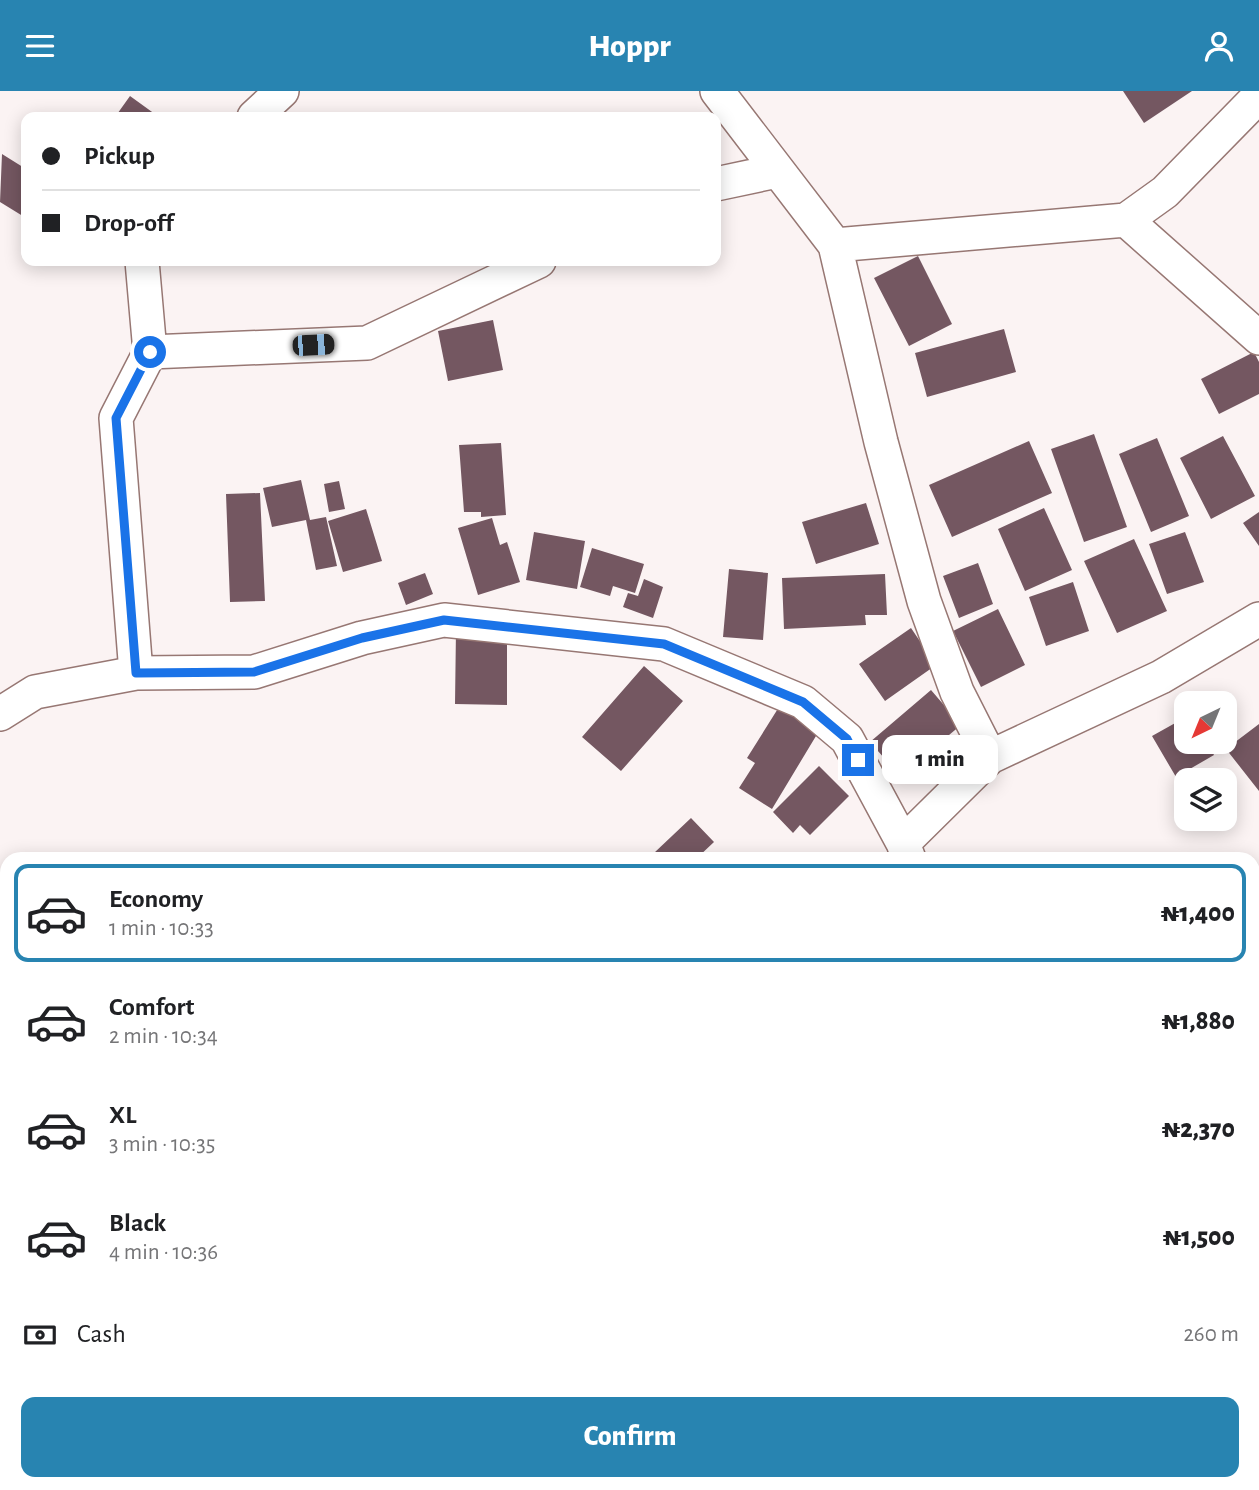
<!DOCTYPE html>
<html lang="en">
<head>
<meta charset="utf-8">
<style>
	:root { --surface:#fff; --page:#f6f6f6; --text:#202124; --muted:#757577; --line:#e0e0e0; --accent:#2884b1 }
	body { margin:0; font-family:"Alegreya Sans",sans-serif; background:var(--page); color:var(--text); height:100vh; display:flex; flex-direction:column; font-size:26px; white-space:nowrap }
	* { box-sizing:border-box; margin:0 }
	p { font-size:23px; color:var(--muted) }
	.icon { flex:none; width:38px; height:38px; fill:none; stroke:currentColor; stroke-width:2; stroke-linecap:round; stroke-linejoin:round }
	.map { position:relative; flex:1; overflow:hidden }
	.details { position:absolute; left:0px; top:761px; width:1260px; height:639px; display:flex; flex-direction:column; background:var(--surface); border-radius:21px 21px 0 0; box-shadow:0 4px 18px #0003 }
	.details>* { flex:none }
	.guide { position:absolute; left:21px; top:21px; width:700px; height:154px; border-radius:14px; box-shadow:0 4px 18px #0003; display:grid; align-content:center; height:154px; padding:0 21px; background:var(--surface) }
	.needle { width:46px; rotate:223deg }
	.fabs { position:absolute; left:1174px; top:600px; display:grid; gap:14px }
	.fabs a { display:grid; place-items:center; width:63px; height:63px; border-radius:14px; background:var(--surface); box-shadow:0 4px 18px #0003; font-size:35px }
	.end { position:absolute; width:32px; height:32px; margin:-16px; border:9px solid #1a73e8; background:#fff; box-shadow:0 0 0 4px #fff }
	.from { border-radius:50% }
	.bubble { position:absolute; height:49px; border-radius:14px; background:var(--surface); box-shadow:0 4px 18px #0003; font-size:23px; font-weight:800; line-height:49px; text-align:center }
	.car { position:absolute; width:21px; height:42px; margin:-21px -10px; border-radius:9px; box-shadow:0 0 5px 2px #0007; background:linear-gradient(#222 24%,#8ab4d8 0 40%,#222 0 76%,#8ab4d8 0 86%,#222 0) }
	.guide b { display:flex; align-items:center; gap:24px; height:66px; font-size:26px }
	.guide b+b { border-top:2px solid var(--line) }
	.guide i { width:18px; height:18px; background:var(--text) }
	ul { padding:12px 0 0; list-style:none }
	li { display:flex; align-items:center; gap:21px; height:98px; margin:0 14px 10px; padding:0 7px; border:4px solid transparent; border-radius:14px }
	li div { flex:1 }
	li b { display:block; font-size:26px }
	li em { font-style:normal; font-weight:800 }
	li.active { border-color:var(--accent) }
	li>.icon { width:63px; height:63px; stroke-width:1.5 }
	.pay { display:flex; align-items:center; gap:18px; height:77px; padding:0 21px; font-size:26px }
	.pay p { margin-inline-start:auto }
	.button { display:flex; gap:14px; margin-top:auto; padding:14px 21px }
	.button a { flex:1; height:80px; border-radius:14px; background:var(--accent); color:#fff; font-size:28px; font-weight:800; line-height:80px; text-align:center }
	header { display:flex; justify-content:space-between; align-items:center; height:91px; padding:0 21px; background:var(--accent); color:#fff; font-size:32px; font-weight:800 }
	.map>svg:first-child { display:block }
	.building { fill:#745761 }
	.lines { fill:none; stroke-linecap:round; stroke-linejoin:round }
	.street-casing { stroke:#977773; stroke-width:36 }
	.street { stroke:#fff; stroke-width:33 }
	.route { stroke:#1a73e8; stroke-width:9 }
</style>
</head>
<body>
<header><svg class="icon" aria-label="menu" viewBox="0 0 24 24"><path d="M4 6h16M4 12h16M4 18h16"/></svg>Hoppr<svg class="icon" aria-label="person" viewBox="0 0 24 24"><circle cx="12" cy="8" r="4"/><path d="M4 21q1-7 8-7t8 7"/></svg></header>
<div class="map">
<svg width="1259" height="1399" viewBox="0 0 1259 1399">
	<rect width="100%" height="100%" fill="#fbf3f3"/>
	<path class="building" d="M 1123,0 L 1192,0 L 1144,32 Z
		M 130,5 L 159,26 L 115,26 Z
		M 2,63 L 26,78 L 26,127 L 0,111 Z
		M 918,165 L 952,233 L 909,255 L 874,187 Z
		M 493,229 L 503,279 L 448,290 L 438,240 Z
		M 1004,238 L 1016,281 L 927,306 L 915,262 Z
		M 1254,261 L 1259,271 L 1259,303 L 1219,323 L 1201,288 Z
		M 1094,343 L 1127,436 L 1084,451 L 1051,358 Z
		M 1223,345 L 1255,405 L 1211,428 L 1180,367 Z
		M 1157,347 L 1189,425 L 1151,441 L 1119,363 Z
		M 1029,350 L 1052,402 L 952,446 L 929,394 Z
		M 501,352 L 506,424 L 481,426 L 481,421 L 464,421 L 459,354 Z
		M 301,389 L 310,429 L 326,426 L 337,475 L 316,479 L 306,429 L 272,436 L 263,397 Z
		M 339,390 L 345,418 L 329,421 L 324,393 Z
		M 260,402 L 265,510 L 230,511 L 226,403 Z
		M 866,412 L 879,453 L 816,473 L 802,431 Z
		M 1044,417 L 1072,479 L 1025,500 L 998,438 Z
		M 366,418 L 382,470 L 343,481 L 328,430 Z
		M 1259,421 L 1259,455 L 1243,432 Z
		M 492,427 L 500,454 L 507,451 L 520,491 L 478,504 L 458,437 Z
		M 534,441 L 585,450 L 577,498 L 526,489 Z
		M 1185,441 L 1204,491 L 1167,503 L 1149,453 Z
		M 1134,448 L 1167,520 L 1117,542 L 1084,470 Z
		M 592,457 L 644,473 L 635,502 L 613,495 L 610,505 L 580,496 Z
		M 978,472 L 993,513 L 959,527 L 943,485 Z
		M 729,478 L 768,482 L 763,549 L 723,546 Z
		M 425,482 L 433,503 L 406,514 L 398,492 Z
		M 885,483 L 887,524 L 865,524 L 866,534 L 784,538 L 782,487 Z
		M 644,488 L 663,496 L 653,527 L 623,516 L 628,502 L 638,505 Z
		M 1073,491 L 1089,540 L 1046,555 L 1029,506 Z
		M 998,518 L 1025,574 L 981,596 L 953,540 Z
		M 911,537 L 936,574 L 885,610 L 859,573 Z
		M 456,538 L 507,539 L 507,614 L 455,613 Z
		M 644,575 L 683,610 L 621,680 L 582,646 Z
		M 931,599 L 961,634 L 900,685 L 870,651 Z
		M 779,616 L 819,640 L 772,718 L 739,697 L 755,672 L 747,667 Z
		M 1186,626 L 1186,651 L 1207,651 L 1214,664 L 1176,686 L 1152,645 Z
		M 1259,633 L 1259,700 L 1226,658 Z
		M 819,675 L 849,705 L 810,744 L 800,734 L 793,742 L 773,721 Z
		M 691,727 L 714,751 L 696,768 L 660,768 L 654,762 Z
		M 346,1393 L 379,1393 L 374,1399 L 353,1399 Z"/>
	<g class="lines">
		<g class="street-casing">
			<path id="street" d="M 717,0 L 835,154 L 881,351 L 924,510 L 957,601 L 990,666
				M 254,26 L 282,0
				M 716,93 L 777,80
				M 1126,129 L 1259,247
				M 835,154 L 1126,129 L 1165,101 L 1259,5
				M 142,170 L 150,261
				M 136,582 L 116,327 L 150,261 L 367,252 L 539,170
				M 0,623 L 35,601 L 136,582 L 254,581 L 362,547 L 444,529 L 664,553 L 803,611 L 847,648 L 903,752 L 909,768
				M 903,752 L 990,666 L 1161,586 L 1259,528
				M 1253,1195 L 1259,1197"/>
		</g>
		<use href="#street" class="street"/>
	</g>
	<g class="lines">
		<path class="route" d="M 150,261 L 116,327 L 136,582 L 254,581 L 362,547 L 444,529 L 664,553 L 803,611 L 847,648 L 858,669"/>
	</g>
</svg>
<div class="fabs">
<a><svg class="needle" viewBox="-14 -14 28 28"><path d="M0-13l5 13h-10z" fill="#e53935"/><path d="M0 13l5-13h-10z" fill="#757577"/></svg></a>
<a><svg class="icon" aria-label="layers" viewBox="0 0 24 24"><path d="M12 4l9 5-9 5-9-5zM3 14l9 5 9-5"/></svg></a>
</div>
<i class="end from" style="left:150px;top:261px"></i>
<i class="end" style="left:858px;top:669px"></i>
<div class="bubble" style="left:882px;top:644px;width:116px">1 min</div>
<i class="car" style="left:313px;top:254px;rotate:87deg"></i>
<div class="guide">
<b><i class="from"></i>Pickup</b>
<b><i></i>Drop-off</b>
</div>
<section class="details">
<ul>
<li class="active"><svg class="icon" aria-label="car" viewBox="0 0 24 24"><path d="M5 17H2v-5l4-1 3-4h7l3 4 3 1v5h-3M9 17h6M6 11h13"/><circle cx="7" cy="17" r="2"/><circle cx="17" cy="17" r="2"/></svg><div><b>Economy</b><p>1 min · 10:33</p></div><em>₦1,400</em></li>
<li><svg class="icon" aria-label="car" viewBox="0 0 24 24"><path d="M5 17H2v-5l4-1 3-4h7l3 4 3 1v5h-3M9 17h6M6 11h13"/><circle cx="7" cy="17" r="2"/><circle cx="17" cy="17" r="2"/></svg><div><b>Comfort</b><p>2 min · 10:34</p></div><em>₦1,880</em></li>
<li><svg class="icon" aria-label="car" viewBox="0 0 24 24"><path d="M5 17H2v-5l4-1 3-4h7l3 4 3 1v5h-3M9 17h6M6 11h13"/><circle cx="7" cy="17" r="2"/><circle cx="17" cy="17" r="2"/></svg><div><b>XL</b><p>3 min · 10:35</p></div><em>₦2,370</em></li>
<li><svg class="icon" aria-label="car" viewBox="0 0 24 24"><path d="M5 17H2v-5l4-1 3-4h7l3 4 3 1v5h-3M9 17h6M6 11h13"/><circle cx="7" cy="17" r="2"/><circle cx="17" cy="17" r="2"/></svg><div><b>Black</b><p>4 min · 10:36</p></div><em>₦1,500</em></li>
</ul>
<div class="pay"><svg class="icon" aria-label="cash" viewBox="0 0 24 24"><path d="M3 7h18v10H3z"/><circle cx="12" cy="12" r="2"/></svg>Cash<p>260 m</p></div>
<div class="button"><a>Confirm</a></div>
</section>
</div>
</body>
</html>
